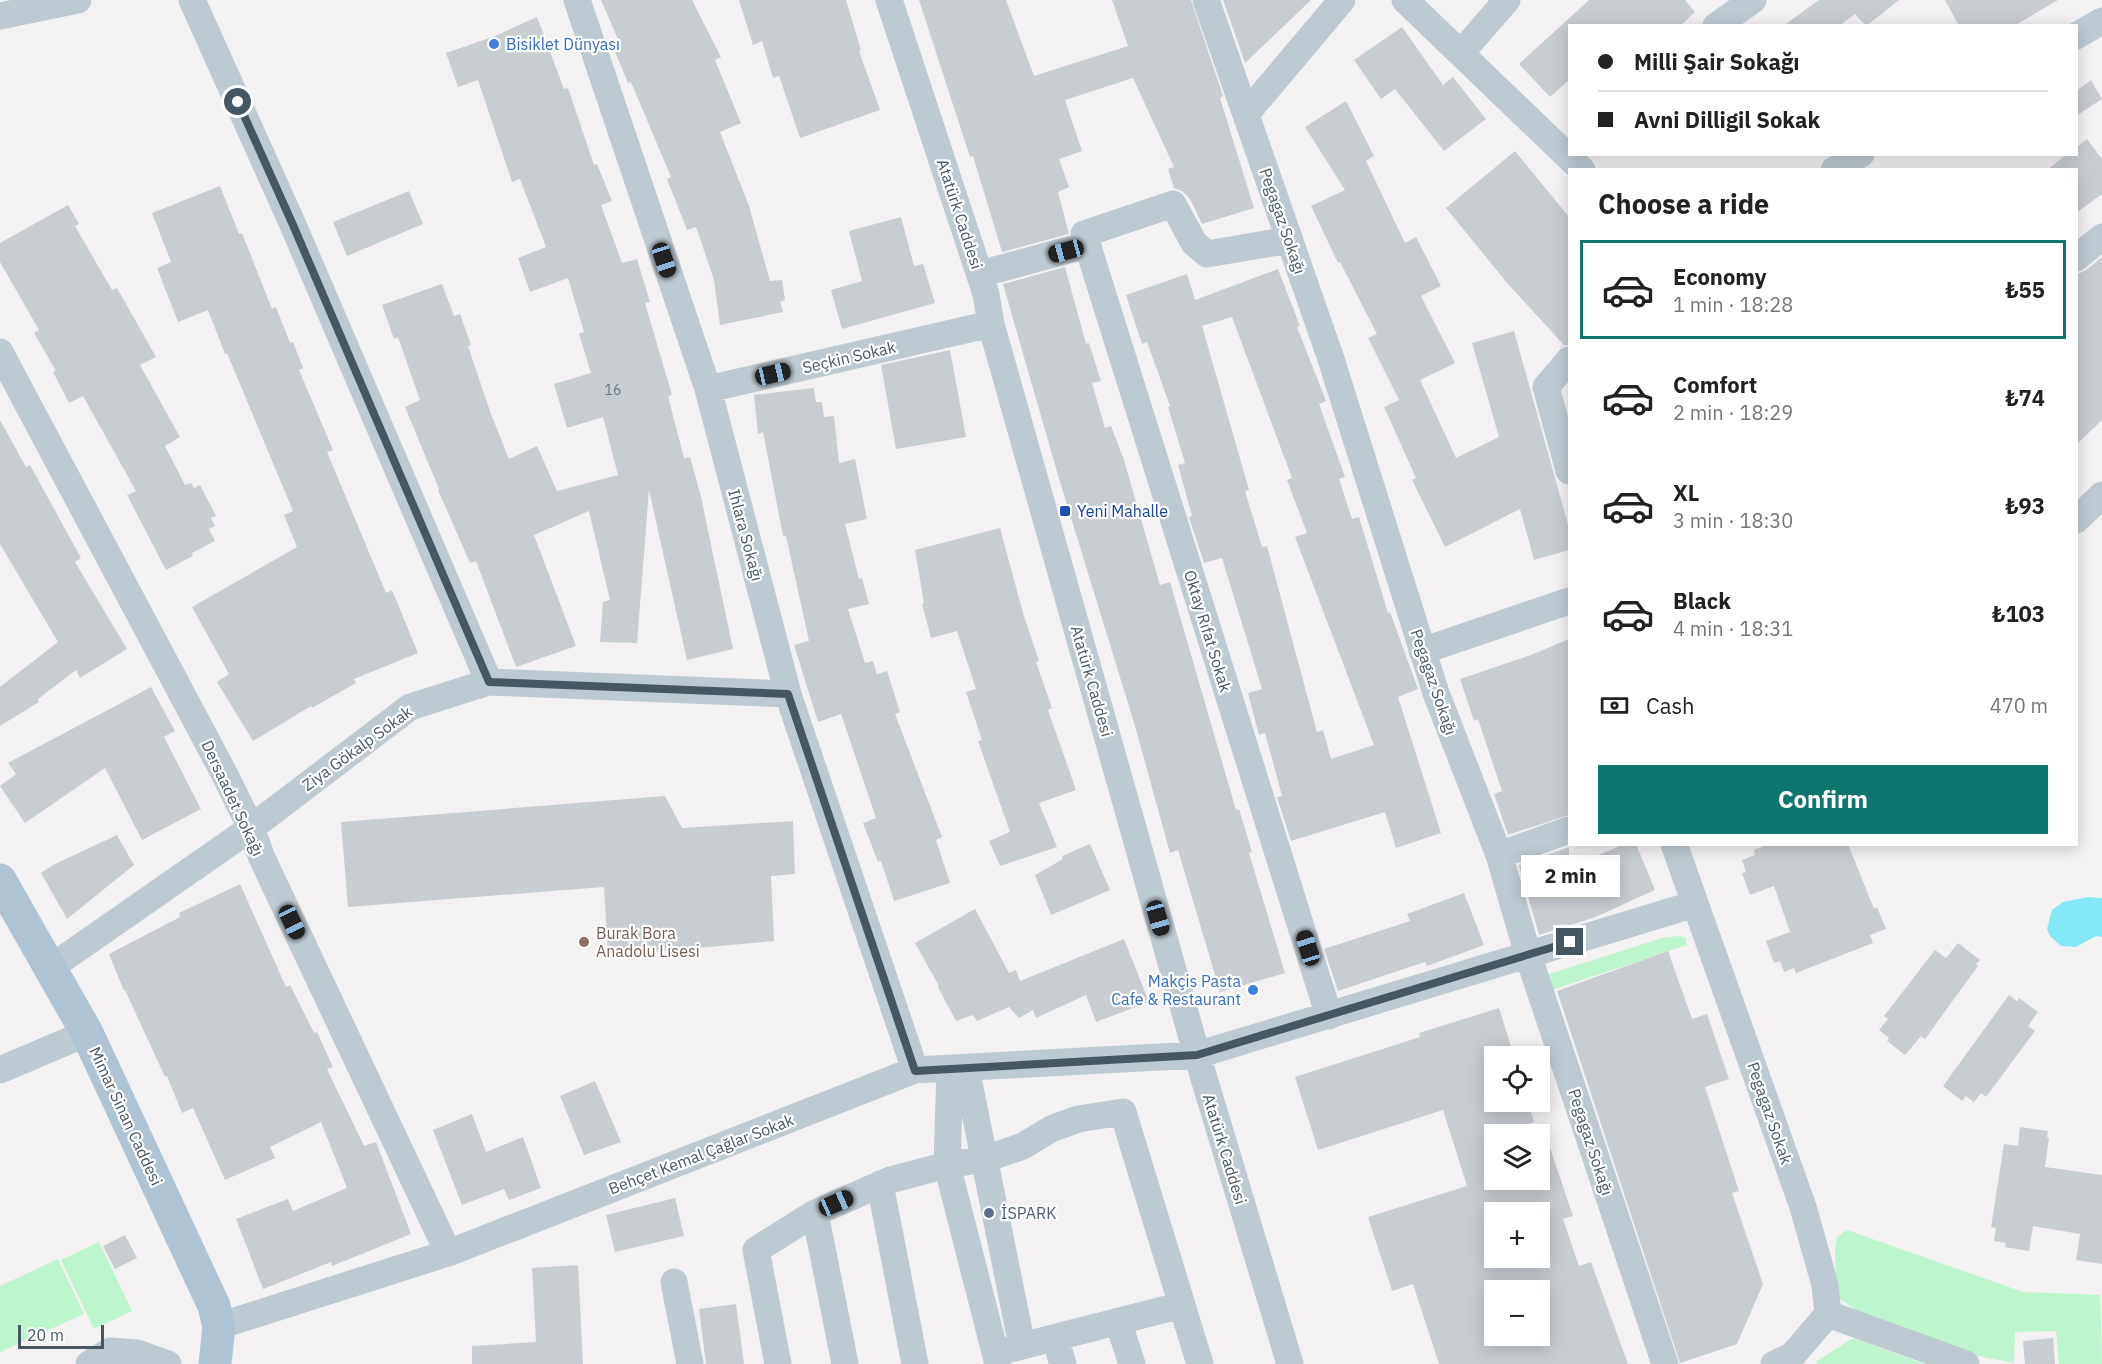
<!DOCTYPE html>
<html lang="en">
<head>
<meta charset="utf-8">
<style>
	:root { --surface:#fff; --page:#f6f6f6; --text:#222; --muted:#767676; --line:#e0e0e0; --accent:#0f766e }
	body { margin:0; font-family:"IBM Plex Sans",sans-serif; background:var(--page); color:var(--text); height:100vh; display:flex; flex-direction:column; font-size:22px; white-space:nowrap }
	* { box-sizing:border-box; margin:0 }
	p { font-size:20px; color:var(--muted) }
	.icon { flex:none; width:33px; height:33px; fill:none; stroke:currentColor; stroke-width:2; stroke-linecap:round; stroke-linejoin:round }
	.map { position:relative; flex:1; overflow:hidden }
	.sheet { position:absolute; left:1568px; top:168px; width:510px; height:678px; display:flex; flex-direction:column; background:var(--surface); border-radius:0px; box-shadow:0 3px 15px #0003 }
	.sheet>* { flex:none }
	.top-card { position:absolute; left:1568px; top:24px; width:510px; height:132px; border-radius:0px; box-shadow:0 3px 15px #0003; display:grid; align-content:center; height:132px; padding:0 30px; background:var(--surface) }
	.tools { position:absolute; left:1484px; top:1046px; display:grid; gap:12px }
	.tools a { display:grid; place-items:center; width:66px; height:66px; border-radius:0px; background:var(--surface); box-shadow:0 3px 15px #0003; font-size:30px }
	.scale { position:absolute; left:18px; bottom:15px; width:86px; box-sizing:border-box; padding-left:6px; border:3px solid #475761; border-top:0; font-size:16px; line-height:21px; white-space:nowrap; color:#475761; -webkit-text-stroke:4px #fff; paint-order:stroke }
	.end { position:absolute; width:27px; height:27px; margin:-14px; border:8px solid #475761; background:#fff; box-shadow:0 0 0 3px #fff }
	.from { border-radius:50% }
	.bubble { position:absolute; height:42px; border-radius:0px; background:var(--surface); box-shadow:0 3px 15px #0003; font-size:20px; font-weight:700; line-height:42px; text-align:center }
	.car { position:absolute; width:18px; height:36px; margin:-18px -9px; border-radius:8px; box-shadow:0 0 4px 2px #0007; background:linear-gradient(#222 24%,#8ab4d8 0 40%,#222 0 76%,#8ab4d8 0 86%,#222 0) }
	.top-card b { display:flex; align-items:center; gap:21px; height:57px; font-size:22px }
	.top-card b+b { border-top:2px solid var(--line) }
	.top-card i { width:15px; height:15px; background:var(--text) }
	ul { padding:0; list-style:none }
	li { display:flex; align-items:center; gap:18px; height:99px; margin:0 12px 9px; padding:0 18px; border:3px solid transparent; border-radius:0px }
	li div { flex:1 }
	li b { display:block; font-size:22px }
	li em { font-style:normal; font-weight:700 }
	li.selected { border-color:var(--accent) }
	li>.icon { width:54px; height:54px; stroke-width:1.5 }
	h2 { padding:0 30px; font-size:27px; line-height:72px }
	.pay { display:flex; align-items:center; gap:15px; height:66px; padding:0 30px; font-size:22px }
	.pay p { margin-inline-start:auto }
	.action { display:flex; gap:12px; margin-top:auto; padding:12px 30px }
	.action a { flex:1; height:69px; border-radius:0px; background:var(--accent); color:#fff; font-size:24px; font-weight:700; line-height:69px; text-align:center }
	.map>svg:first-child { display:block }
	.green { fill:#bdf5ce }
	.water { fill:#85e8f6 }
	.building { fill:#c8cdd2; fill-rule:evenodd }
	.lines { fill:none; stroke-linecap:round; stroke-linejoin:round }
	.minor { stroke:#becad2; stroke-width:27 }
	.major { stroke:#afc4d3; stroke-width:33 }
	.route { stroke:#475761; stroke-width:8 }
	.shop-dot { fill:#3f7fe0; stroke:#fff; stroke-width:2 }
	.transit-dot { fill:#1a4fb4; stroke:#fff; stroke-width:2 }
	.education-dot { fill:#8d6e63; stroke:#fff; stroke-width:2 }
	.service-dot { fill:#5c6f8a; stroke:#fff; stroke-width:2 }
	.labels { text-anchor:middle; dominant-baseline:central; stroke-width:4.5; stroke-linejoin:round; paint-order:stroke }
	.number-label { font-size:14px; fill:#67747d }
	.shop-label { font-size:16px; fill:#366cbe; stroke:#fff; text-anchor:start }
	.street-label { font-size:16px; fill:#475761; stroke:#fff }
	.transit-label { font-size:16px; fill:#164399; stroke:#fff; text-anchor:start }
	.education-label { font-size:16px; fill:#785e54; stroke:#fff; text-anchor:start }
	.service-label { font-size:16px; fill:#4e5e75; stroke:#fff; text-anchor:start }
</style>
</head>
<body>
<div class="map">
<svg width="2102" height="1364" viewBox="0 0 2102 1364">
	<rect width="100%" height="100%" fill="#f4f1f2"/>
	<path class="green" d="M 1678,936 L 1685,937 L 1687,945 L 1546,992 L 1546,975 L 1662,938 Z
		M 1847,1230 L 2023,1292 L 2100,1295 L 2102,1364 L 2059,1364 L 2056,1331 L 2015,1332 L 2014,1363 L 1968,1354 L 1860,1313 L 1840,1299 L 1836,1284 L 1835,1249 L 1837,1237 Z
		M 99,1242 L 132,1311 L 94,1329 L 61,1260 Z
		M 58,1259 L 84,1314 L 0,1352 L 0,1286 Z
		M 1851,1339 L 1857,1339 L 1924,1364 L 1817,1364 L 1816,1362 Z"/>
	<path class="water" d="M 2088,897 L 2102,898 L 2102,937 L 2096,936 L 2076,947 L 2061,946 L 2050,936 L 2047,929 L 2052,910 L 2063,902 Z"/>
	<path class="building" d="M 601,0 L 692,0 L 721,57 L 715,60 L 741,123 L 720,132 L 749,206 L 770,281 L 782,280 L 785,300 L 780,302 L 783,312 L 720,325 L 714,280 L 696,227 L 687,230 L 667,179 L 671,177 L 631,82 L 628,83 L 613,47 L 620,44 Z
		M 739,0 L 846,0 L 861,50 L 859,51 L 880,110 L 800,138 L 779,76 L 773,78 L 762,41 L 753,45 Z
		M 919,0 L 1006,0 L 1034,76 L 1128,46 L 1112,0 L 1191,0 L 1223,96 L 1220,98 L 1254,208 L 1202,224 L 1190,199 L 1182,191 L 1174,188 L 1168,169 L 1174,167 L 1133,78 L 1065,100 L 1082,151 L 1059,159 L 1069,187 L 1058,192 L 1069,234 L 1002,252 L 973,156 L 970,157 Z
		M 1223,0 L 1311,0 L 1245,63 Z
		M 1589,0 L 1685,0 L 1695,12 L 1680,26 L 1569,26 L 1569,80 L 1550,97 L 1519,64 Z
		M 1819,0 L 1899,0 L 1866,26 L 1855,14 L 1839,26 L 1783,26 Z
		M 1945,0 L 2058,0 L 2014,26 L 1959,26 Z
		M 537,17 L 564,89 L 568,88 L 594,165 L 597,164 L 612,201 L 601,205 L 622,263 L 637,259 L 650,302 L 645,303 L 672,395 L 668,396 L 684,458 L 690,457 L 701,497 L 733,649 L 687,660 L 649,490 L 637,643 L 600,642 L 603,602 L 610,600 L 589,511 L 534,535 L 576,646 L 516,667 L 476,561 L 470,563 L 438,490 L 439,489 L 405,407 L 420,400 L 398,337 L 394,339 L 382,305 L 442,284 L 454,316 L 460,314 L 471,345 L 468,346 L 491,414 L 509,459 L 537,446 L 557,491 L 618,475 L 603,417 L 567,428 L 554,384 L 591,373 L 579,334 L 584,332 L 568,278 L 530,292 L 518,258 L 546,247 L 520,179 L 512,182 L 478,80 L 458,87 L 446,53 L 495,36 Z
		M 1402,27 L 1443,85 L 1453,77 L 1486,119 L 1444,151 L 1395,89 L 1381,99 L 1354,60 Z
		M 2091,80 L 2102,99 L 2076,116 L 2076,91 Z
		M 1346,101 L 1374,156 L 1366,161 L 1405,243 L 1416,237 L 1441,286 L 1421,296 L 1455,363 L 1420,380 L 1456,458 L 1499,437 L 1472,343 L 1514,331 L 1569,528 L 1569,550 L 1534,560 L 1520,509 L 1445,547 L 1412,480 L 1416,478 L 1384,407 L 1399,400 L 1368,338 L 1377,334 L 1340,262 L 1338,263 L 1311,206 L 1345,190 L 1305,127 Z
		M 2087,139 L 2102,159 L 2102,194 L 2076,213 L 2076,170 L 2047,170 L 2067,154 L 2076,154 L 2076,148 Z
		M 1515,151 L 1569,217 L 1569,345 L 1564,345 L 1508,284 L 1446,208 Z
		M 220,186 L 239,234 L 242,233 L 272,309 L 276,307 L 290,343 L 293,342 L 303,368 L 299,370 L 333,450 L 327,452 L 386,593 L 392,590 L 418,653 L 354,679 L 356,683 L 312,708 L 311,706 L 253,741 L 217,682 L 229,674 L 192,607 L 297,547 L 284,515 L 293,511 L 227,353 L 225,354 L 208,310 L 178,322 L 157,268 L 171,262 L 152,213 Z
		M 409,191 L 423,224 L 347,256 L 333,222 Z
		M 68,205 L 79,224 L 75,226 L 112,290 L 117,288 L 156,357 L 140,365 L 180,437 L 165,446 L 185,485 L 191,483 L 194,488 L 200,485 L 216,516 L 211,518 L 215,526 L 209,529 L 215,541 L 192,553 L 193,556 L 166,570 L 127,495 L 136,491 L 83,396 L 69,403 L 53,372 L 56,371 L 34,333 L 39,330 L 0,262 L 0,243 Z
		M 901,217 L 914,266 L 923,264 L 935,303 L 842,329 L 831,290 L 862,281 L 849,231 Z
		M 2102,257 L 2102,420 L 2076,445 L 2076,275 L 2086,270 Z
		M 1065,267 L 1086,344 L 1089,343 L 1101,381 L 1092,383 L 1105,428 L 1111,426 L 1124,460 L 1160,585 L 1170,582 L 1236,810 L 1239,809 L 1252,852 L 1249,853 L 1285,973 L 1220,992 L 1178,850 L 1170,853 L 1135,726 L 1060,482 L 1003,284 Z
		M 1278,269 L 1300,326 L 1297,327 L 1326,401 L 1319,404 L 1345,477 L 1339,479 L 1352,519 L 1359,517 L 1388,613 L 1390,612 L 1418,689 L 1398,697 L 1441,833 L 1396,848 L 1385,812 L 1291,841 L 1277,797 L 1282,796 L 1265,733 L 1259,735 L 1248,693 L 1262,689 L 1222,558 L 1204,563 L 1189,517 L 1192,516 L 1178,465 L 1185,463 L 1168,407 L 1170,406 L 1147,342 L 1142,344 L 1126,295 L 1187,274 L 1195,300 ZM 1232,317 L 1292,478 L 1287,480 L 1307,533 L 1295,537 L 1374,745 L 1331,759 L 1323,730 L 1317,732 L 1267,546 L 1262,547 L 1245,491 L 1249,490 L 1202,326 Z
		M 950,350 L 966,437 L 896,449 L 881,365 Z
		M 814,388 L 816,402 L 822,402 L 824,417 L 834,416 L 839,463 L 855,459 L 867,519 L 845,524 L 859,579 L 862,578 L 869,604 L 848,609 L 865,663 L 873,661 L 877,674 L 887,671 L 900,712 L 895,714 L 942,837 L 936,840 L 950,883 L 894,901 L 881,861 L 878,862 L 863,823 L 876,818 L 841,714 L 818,722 L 794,645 L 809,641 L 786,536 L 783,536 L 763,432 L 758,434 L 754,395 Z
		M 0,420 L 26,467 L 30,465 L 81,558 L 75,562 L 127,649 L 80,678 L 76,670 L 38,699 L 39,702 L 0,726 L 0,687 L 58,642 L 0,544 Z
		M 1000,528 L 1023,613 L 1039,661 L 1036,662 L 1052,708 L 1048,710 L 1076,790 L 1039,803 L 1057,847 L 1000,866 L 989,841 L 1010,832 L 978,741 L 982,740 L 966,692 L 976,689 L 957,631 L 931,638 L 922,604 L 924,603 L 915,550 Z
		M 1569,639 L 1569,815 L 1508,835 L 1494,794 L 1502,791 L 1478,719 L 1474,721 L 1460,679 L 1531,655 Z
		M 151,687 L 175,731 L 164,737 L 201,809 L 142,840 L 105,768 L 25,823 L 0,786 L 16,774 L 8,763 Z
		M 665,796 L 682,828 L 793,821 L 795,874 L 771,876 L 774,941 L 608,956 L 604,887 L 348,907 L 341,822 Z
		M 117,835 L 134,865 L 67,919 L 41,873 L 53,865 Z
		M 1090,844 L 1110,890 L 1051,915 L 1035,875 L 1063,859 L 1062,856 Z
		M 1624,844 L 1636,844 L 1655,890 L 1593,918 L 1539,935 L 1519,865 L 1569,847 L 1569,868 Z
		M 1769,844 L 1848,844 L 1874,909 L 1877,907 L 1886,929 L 1870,935 L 1873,943 L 1796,973 L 1794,968 L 1784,972 L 1780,961 L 1774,963 L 1766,941 L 1790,932 L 1774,886 L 1750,895 L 1742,873 L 1746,872 L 1742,860 L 1755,855 L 1754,850 Z
		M 240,884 L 286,987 L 290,985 L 314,1033 L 317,1032 L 333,1067 L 327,1069 L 364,1146 L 376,1142 L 411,1234 L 332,1266 L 331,1262 L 263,1289 L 236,1219 L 288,1199 L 293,1211 L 347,1188 L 321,1122 L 270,1147 L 275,1158 L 225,1180 L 193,1108 L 182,1113 L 167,1076 L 165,1077 L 125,990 L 124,991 L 109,954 L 180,917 L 179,913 Z
		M 1464,893 L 1484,945 L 1427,966 L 1425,962 L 1338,991 L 1324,949 L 1410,921 L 1407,914 Z
		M 975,909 L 1009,973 L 1016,970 L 1020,981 L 1124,939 L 1149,1002 L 1096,1022 L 1086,995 L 1036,1018 L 1033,1010 L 1019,1018 L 1009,1007 L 977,1021 L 973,1015 L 956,1021 L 938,987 L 939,986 L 915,943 Z
		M 1958,943 L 1980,960 L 1976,964 L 1978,966 L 1925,1039 L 1921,1036 L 1905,1055 L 1887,1041 L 1889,1038 L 1879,1030 L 1888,1019 L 1884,1016 L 1935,950 L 1946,958 Z
		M 1668,951 L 1692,1019 L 1707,1014 L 1729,1079 L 1705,1087 L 1739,1191 L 1732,1193 L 1763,1284 L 1737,1344 L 1680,1363 L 1557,991 Z
		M 2009,995 L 2017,1001 L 2019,998 L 2038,1012 L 2028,1026 L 2035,1031 L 1986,1097 L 1981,1093 L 1974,1102 L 1966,1096 L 1962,1101 L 1943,1086 Z
		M 1499,1008 L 1514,1056 L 1494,1056 L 1494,1101 L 1528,1101 L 1534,1122 L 1494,1134 L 1494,1179 L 1539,1179 L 1539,1128 L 1543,1127 L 1573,1216 L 1563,1219 L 1579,1266 L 1591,1262 L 1628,1364 L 1439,1364 L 1413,1284 L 1392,1291 L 1368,1217 L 1467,1186 L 1443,1110 L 1318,1150 L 1295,1077 L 1420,1037 L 1419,1033 ZM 1494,1212 L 1539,1212 L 1539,1257 L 1494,1257 ZM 1494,1290 L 1539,1290 L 1539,1303 L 1550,1335 L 1494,1335 Z
		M 595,1081 L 621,1142 L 584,1155 L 560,1096 Z
		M 472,1114 L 486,1152 L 523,1137 L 541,1188 L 509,1200 L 504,1189 L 462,1205 L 433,1130 Z
		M 2020,1127 L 2048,1131 L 2047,1137 L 2049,1138 L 2045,1167 L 2102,1175 L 2102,1264 L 2076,1260 L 2080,1234 L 2033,1226 L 2029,1251 L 2005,1247 L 2006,1243 L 1994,1241 L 1996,1228 L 1991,1227 L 2004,1144 L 2018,1146 Z
		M 675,1198 L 684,1236 L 615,1252 L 606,1215 Z
		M 125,1235 L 137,1258 L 115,1269 L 103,1246 Z
		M 578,1265 L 583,1364 L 472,1364 L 472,1346 L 536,1342 L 532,1268 Z
		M 736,1304 L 744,1364 L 706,1364 L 699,1309 Z
		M 2053,1338 L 2055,1364 L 2025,1364 L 2023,1341 Z"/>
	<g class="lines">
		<path class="minor" d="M 192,0 L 293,225 L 489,682
			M 577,0 L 708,389 L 788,694 L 915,1070
			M 889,0 L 986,294 L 991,324 L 1197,1055 L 1290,1364
			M 1206,0 L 1331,359 L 1436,693 L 1499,855 L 1528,955 L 1665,1364
			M 1405,0 L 1582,170
			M 0,16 L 78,0
			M 1716,26 L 1753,0
			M 2076,36 L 2102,21
			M 1461,53 L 1507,0
			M 1246,114 L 1342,0
			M 1834,170 L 1861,154
			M 1290,240 L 1207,254 L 1194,243 L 1173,204 L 1084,234 L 1329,1016
			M 2076,258 L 2102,237
			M 980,274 L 1087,245
			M 0,352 L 225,775 L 251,828 L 262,858 L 445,1246 L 451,1252
			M 1569,360 L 1546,387 L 1569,471
			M 708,389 L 991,324
			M 2076,520 L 2102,495
			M 1422,651 L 1569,601
			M 1674,844 L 1803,1207 L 1825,1285 L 1828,1314 L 1792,1356 L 1774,1364
			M 1499,855 L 1569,830
			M 50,968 L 251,828 L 410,707 L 489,682 L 788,694
			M 966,1068 L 1022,1346
			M 950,1069 L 947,1165 L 998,1364
			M 0,1070 L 87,1033
			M 880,1184 L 915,1364
			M 815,1213 L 845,1364
			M 674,1282 L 690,1364
			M 1828,1314 L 1966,1364
			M 1118,1321 L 1132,1364
			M 219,1326 L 451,1252 L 915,1070 L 1197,1055 L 1695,904
			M 1055,1338 L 1063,1364
			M 1006,1350 L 1182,1305
			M 89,1364 L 110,1351 L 137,1353 L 168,1364
			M 778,1364 L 756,1250 L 815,1213 L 890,1180 L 947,1165 L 985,1159 L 1023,1146 L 1051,1129 L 1078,1119 L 1123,1112 L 1200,1364"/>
		<path class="major" d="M 0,880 L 87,1033 L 214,1306 L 219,1326 L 215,1364"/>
	</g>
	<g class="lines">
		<path class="route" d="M 238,102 L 293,225 L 489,682 L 788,694 L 915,1071 L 1197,1055 L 1570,942"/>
	</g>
	<g class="shop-dot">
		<circle cx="494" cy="44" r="6"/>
		<circle cx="1253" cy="990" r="6"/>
	</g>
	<rect class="transit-dot" x="1059" y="505" width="12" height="12" rx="3"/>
	<circle class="education-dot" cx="584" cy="942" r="6"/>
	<circle class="service-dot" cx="989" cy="1213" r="6"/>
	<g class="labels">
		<g class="number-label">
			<text x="613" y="390">16</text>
		</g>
		<g class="shop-label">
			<text x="506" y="44">Bisiklet Dünyası</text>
			<text x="1241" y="981" text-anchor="end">Makçis Pasta<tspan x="1241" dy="18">Cafe &amp; Restaurant</tspan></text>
		</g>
		<g class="street-label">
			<text transform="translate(960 214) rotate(72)">Atatürk Caddesi</text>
			<text transform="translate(1283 221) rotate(71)">Pegagaz Sokağı</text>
			<text transform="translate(849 357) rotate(-13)">Seçkin Sokak</text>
			<text transform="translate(746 535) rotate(75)">Ihlara Sokağı</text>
			<text transform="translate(1208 631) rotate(73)">Oktay Rıfat Sokak</text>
			<text transform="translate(1092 681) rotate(74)">Atatürk Caddesi</text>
			<text transform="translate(1434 682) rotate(71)">Pegagaz Sokağı</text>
			<text transform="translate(357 748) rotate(-36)">Ziya Gökalp Sokak</text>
			<text transform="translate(233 798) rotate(65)">Dersaadet Sokağı</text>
			<text transform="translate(1770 1113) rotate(71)">Pegagaz Sokak</text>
			<text transform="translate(126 1116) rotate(65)">Mimar Sinan Caddesi</text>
			<text transform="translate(1591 1142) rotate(72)">Pegagaz Sokağı</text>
			<text transform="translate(1225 1149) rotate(73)">Atatürk Caddesi</text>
			<text transform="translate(701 1154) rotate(-21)">Behçet Kemal Çağlar Sokak</text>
		</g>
		<g class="transit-label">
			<text x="1077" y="511">Yeni Mahalle</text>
		</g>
		<g class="education-label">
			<text x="596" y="933">Burak Bora<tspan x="596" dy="18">Anadolu Lisesi</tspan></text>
		</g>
		<g class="service-label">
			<text x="1001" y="1213">İSPARK</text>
		</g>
	</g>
</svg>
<div class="tools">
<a><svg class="icon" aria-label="locate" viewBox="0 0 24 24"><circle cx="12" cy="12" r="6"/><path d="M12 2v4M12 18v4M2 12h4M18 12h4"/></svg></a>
<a><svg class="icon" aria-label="layers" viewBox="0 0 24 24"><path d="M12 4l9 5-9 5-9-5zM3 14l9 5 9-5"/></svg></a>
<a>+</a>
<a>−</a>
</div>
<div class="scale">20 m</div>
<i class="end from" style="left:238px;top:102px"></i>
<i class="end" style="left:1570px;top:942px"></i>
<div class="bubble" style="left:1521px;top:855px;width:99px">2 min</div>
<i class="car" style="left:1066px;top:251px;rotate:255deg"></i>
<i class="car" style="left:664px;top:260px;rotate:162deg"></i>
<i class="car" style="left:773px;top:374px;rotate:77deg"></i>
<i class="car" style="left:1158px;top:918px;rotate:164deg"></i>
<i class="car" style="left:292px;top:922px;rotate:155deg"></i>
<i class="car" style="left:1308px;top:948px;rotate:343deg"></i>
<i class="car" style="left:836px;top:1203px;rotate:66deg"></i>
<div class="top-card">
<b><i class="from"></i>Milli Şair Sokağı</b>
<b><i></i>Avni Dilligil Sokak</b>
</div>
<section class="sheet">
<h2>Choose a ride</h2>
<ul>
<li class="selected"><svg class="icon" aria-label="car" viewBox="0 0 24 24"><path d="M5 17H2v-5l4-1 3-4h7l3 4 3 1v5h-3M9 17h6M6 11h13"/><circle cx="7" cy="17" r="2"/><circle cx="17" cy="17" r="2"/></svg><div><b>Economy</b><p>1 min · 18:28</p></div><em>₺55</em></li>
<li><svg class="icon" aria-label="car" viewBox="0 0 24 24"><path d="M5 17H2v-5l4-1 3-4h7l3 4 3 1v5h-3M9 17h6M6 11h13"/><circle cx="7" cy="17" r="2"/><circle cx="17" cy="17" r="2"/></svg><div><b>Comfort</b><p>2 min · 18:29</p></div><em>₺74</em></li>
<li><svg class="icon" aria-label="car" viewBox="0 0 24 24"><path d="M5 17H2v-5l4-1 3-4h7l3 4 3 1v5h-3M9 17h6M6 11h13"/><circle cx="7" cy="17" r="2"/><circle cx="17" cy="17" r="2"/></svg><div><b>XL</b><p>3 min · 18:30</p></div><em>₺93</em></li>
<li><svg class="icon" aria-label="car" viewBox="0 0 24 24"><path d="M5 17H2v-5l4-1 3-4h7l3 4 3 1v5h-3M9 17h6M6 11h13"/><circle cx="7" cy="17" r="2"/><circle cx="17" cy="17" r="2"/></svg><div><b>Black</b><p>4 min · 18:31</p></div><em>₺103</em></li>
</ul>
<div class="pay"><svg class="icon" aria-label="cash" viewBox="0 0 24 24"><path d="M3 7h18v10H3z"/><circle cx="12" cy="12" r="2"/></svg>Cash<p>470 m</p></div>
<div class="action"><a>Confirm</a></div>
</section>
</div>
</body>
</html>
